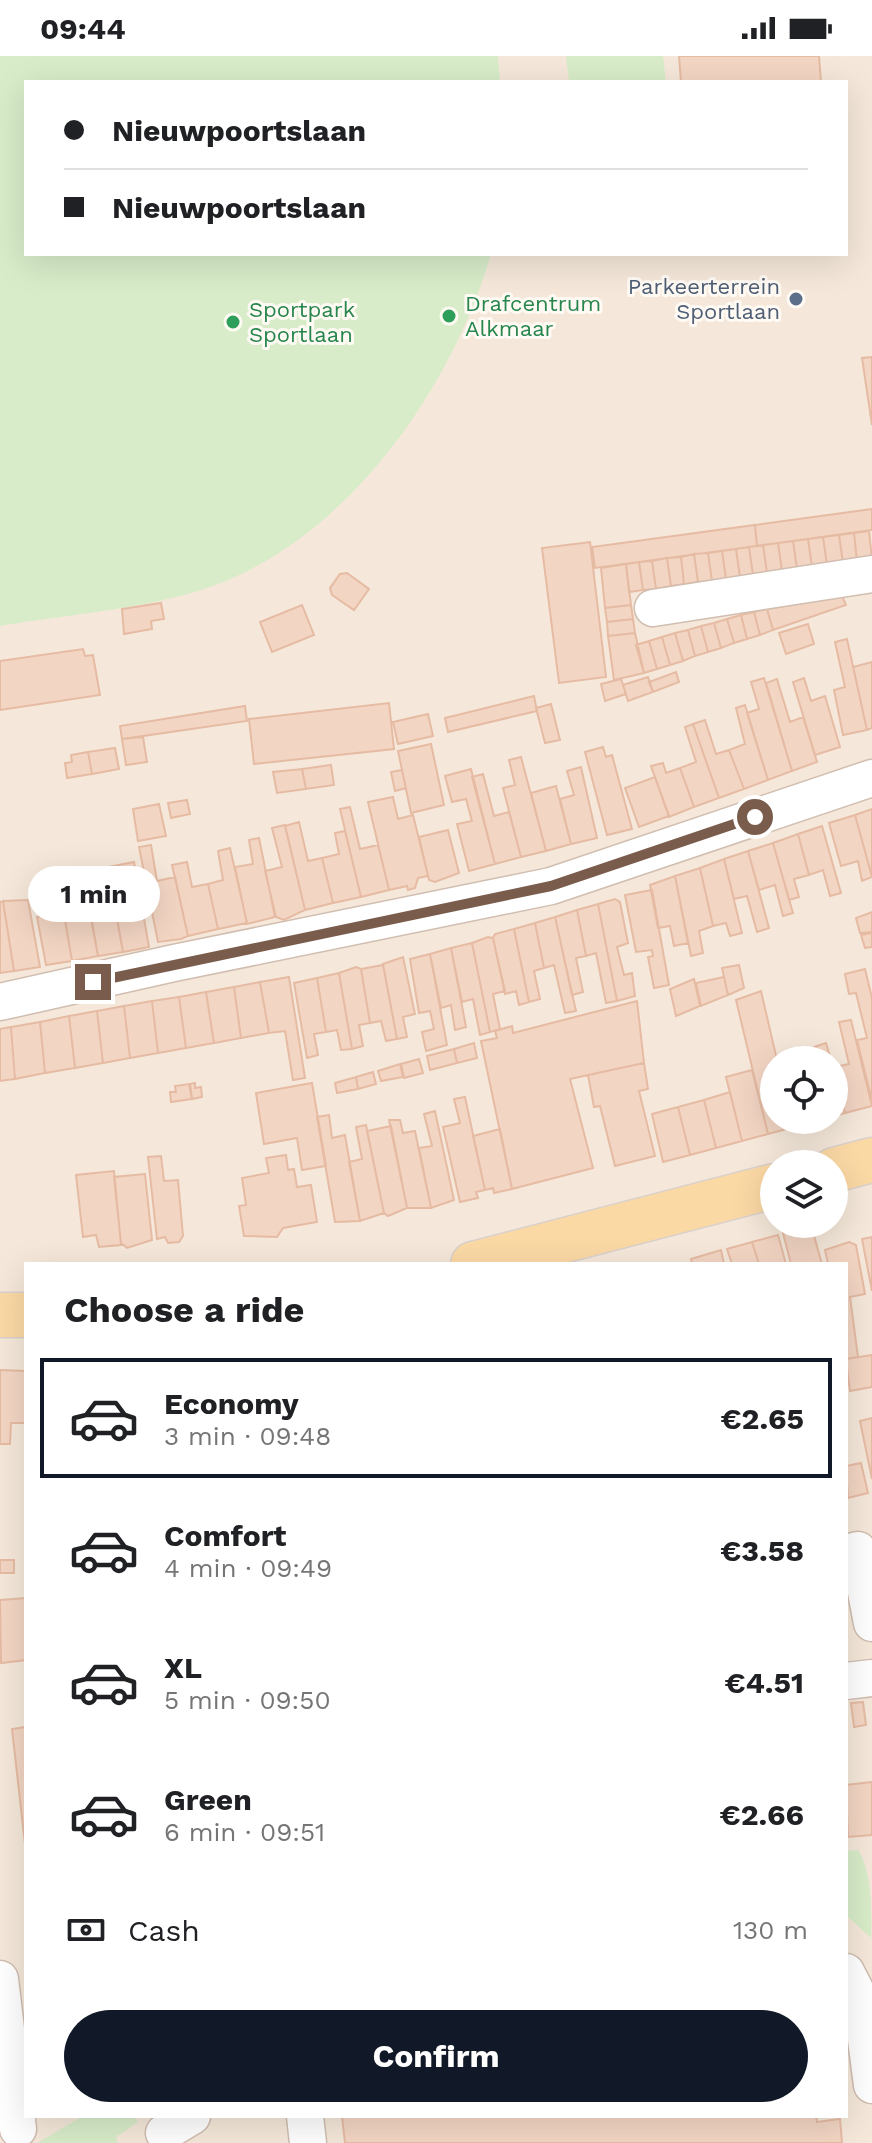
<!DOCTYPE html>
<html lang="en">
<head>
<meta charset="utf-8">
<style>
	:root { --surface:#fff; --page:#f2f2f2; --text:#202124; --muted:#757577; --line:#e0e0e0; --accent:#111827 }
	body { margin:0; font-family:"Work Sans",sans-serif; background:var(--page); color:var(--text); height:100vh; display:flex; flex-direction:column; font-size:30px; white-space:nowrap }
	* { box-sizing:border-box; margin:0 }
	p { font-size:26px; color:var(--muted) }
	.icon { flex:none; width:44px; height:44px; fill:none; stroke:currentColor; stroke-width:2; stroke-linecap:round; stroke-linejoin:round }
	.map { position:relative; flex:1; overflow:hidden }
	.drawer { position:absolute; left:24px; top:1206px; width:824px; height:856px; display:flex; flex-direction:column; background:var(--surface); border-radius:0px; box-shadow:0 8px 32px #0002 }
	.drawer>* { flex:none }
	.banner { position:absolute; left:24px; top:24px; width:824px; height:176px; border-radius:0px; box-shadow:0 8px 32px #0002; display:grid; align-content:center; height:176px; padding:0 40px; background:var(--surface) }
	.buttons { position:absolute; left:760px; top:990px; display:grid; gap:16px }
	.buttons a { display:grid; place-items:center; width:88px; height:88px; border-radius:50%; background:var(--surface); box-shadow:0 8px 32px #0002; font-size:40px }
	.end { position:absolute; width:36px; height:36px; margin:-18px; border:10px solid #7a5c4d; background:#fff; box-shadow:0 0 0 4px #fff }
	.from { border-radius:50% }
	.bubble { position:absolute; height:56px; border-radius:28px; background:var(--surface); box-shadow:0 8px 32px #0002; font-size:26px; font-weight:700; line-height:56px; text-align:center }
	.banner b { display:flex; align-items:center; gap:28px; height:76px; font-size:30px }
	.banner b+b { border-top:2px solid var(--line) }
	.banner i { width:20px; height:20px; background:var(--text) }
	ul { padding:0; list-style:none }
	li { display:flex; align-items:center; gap:24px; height:120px; margin:0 16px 12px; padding:0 24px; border:4px solid transparent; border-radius:0px }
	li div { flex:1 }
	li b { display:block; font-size:30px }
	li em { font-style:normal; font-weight:700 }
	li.current { border-color:var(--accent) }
	li>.icon { width:72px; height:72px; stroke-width:1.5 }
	h2 { padding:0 40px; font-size:36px; line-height:96px }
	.pay { display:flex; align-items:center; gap:20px; height:88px; padding:0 40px; font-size:30px }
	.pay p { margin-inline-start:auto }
	.primary-button { display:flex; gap:16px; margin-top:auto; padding:16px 40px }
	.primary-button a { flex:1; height:92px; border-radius:48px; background:var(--accent); color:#fff; font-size:32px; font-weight:700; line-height:92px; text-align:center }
	.status { display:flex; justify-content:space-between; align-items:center; height:56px; padding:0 40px; background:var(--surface); direction:ltr }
	.status svg { height:22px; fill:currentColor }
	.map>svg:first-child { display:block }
	.residential { fill:#f5e8da; fill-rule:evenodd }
	.green { fill:#d8ecc9 }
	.building { fill:#f3d5c3; stroke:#e6bba3; stroke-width:2 }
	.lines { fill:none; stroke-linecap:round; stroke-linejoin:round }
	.minor-casing { stroke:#d1beb0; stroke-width:39 }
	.major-casing { stroke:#dad1cd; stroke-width:47 }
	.minor { stroke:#fff; stroke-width:36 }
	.major { stroke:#fbd9a5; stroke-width:44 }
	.route { stroke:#7a5c4d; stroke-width:10 }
	.service-dot { fill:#5c6f8a; stroke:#fffaf3; stroke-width:3 }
	.leisure-dot { fill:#2e9e5b; stroke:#fffaf3; stroke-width:3 }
	.labels { text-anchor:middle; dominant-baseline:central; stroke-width:6; stroke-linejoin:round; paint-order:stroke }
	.service-label { font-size:22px; fill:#4e5e75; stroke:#fffaf3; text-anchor:end }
	.leisure-label { font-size:22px; fill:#27864d; stroke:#fffaf3; text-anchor:start }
</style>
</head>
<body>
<div class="status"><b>09:44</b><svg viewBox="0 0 49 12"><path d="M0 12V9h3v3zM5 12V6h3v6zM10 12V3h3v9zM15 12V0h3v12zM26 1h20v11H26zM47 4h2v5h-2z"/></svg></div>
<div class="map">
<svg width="872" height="2087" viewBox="0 0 872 2087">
	<rect width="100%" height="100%" fill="#fdf6ec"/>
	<path class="residential" d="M 0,0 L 872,0 L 872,2087 L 0,2087 ZM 26,26 L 846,26 L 846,198 L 26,198 ZM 774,1004 L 834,1004 L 834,1064 L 774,1064 ZM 774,1108 L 834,1108 L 834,1168 L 774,1168 ZM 26,1208 L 846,1208 L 846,2060 L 26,2060 Z"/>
	<path class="green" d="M 0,0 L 498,0 L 500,26 L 26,26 L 26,198 L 491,198 C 451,336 342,491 198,535 C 135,554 65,559 0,570 Z
		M 566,0 L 663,0 L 666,26 L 569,26 Z
		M 858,1794 C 872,1813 872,1860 871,1882 L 846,1859 L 846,1795 Z
		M 83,2060 L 134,2060 L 138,2066 L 116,2081 L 118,2087 L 37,2087 Z"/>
	<path class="building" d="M 679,0 L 819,0 L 821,26 L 681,26 Z
		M 872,301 L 872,369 L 862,302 Z
		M 872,453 L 872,474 L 757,490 L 755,469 Z
		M 755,469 L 757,490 L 595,512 L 592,491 Z
		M 869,475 L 872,503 L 857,505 L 854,477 Z
		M 854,477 L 857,505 L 843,507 L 839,479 Z
		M 839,479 L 843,507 L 827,509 L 823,481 Z
		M 823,481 L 827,509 L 812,511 L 808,483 Z
		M 808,483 L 812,511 L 797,513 L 793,485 Z
		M 793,485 L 797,513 L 782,515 L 778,487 Z
		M 590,486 L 606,621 L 559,627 L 542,492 Z
		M 778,487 L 782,515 L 767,517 L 763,489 Z
		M 763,489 L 767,517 L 753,519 L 749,491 Z
		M 749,491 L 753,519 L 740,521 L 736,493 Z
		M 736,493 L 740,521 L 726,523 L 722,495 Z
		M 722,495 L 726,523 L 712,525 L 708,497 Z
		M 708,497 L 712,525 L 698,526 L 694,498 Z
		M 694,498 L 698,526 L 684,528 L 681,501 Z
		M 681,501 L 684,528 L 671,530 L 667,502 Z
		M 667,502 L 671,530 L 656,533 L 652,505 Z
		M 652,505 L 656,533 L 643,534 L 639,506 Z
		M 639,506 L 643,534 L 629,536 L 626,508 Z
		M 626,508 L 631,549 L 605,552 L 601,512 Z
		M 347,517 L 369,533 L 354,554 L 332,539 L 330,532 L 340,518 Z
		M 842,540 L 846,549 L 773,574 L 767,553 Z
		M 161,547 L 164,563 L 151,565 L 152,573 L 124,578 L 122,553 Z
		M 302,549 L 314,579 L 272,596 L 260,566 Z
		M 631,549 L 633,563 L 607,566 L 605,552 Z
		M 767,553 L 773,574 L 760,579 L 754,556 Z
		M 754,556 L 760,579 L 747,583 L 741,559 Z
		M 741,559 L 747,583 L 734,587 L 727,563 Z
		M 633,563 L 635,577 L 608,580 L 607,566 Z
		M 727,563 L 734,587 L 721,592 L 714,567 Z
		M 714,567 L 721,592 L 708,596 L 701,570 Z
		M 808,568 L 814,588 L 786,598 L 779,577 Z
		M 701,570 L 708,596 L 695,600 L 688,574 Z
		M 688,574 L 695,600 L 683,605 L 675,577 Z
		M 635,577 L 644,617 L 614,624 L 608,580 Z
		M 675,577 L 683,605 L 670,609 L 662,581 Z
		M 662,581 L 670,609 L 657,613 L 649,585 Z
		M 847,583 L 867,674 L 843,679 L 834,634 L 845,631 L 835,586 Z
		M 649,585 L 657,613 L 644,617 L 636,589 Z
		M 83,593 L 85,600 L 93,599 L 100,639 L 0,654 L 0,605 Z
		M 872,606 L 872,672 L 867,674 L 853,611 Z
		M 676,616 L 679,626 L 653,636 L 649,626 Z
		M 648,621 L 653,636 L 628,645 L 623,629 Z
		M 764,622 L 792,715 L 768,724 L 747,657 L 759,653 L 751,626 Z
		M 804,622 L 811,645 L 825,640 L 840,691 L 815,699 L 793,626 Z
		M 621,623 L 626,638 L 605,645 L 601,628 Z
		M 777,623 L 790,666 L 803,661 L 817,706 L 792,715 L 766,627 Z
		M 534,640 L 537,655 L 448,676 L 445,662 Z
		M 389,647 L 394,693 L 254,708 L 249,663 Z
		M 551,648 L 560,684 L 545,687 L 536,652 Z
		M 745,649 L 768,724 L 744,733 L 729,694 L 745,688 L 736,652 Z
		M 245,650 L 247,665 L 122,683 L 120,670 Z
		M 428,658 L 433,680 L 398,688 L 393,666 Z
		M 705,664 L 716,698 L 729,694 L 744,733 L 719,742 L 693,668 Z
		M 693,668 L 719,742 L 694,751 L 680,712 L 696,706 L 685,671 Z
		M 143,681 L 147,706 L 126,709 L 122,683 Z
		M 431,688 L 444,749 L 411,757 L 398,695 Z
		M 603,691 L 606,701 L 612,699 L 632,773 L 607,779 L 585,696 Z
		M 115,692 L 119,713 L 92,718 L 88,696 Z
		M 88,696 L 92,718 L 67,722 L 65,707 L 72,706 L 71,699 Z
		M 521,701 L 546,795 L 521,801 L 503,732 L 515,729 L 509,704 Z
		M 663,707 L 666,717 L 680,712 L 694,751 L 669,761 L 651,710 Z
		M 331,709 L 334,729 L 306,733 L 302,713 Z
		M 581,711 L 597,782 L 571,788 L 560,743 L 574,739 L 567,715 Z
		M 302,713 L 306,733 L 277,737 L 273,716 Z
		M 471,713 L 495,808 L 469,815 L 457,768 L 472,765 L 466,743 L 452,746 L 445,720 Z
		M 402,714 L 406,732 L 395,735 L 391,716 Z
		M 483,718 L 494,760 L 509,756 L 521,801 L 495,808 L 472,721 Z
		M 655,721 L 669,760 L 639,771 L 625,732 Z
		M 556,730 L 571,788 L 546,795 L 531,737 Z
		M 393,741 L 398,763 L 413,759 L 428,820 L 418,822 L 415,832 L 408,834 L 407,830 L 389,834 L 368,746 Z
		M 187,744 L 190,758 L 171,762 L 168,747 Z
		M 159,748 L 166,780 L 138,785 L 133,753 Z
		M 350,751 L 360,793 L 378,789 L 389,834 L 361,841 L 340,753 Z
		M 872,753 L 872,821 L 855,759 Z
		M 855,759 L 872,821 L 862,825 L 858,805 L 841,810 L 829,767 Z
		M 299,766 L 308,805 L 322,802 L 333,847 L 305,854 L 285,770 Z
		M 285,769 L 305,854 L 284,864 L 276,861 L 265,815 L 282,811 L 272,772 Z
		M 822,770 L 841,837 L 830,840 L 823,814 L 809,819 L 798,778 Z
		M 448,774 L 459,817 L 435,826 L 429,824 L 419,781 Z
		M 345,775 L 361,841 L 333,847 L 322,802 L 339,798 L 335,777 Z
		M 798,778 L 809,819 L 794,823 L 799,841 L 789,844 L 773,787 Z
		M 259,782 L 275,861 L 247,868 L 235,811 L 253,808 L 249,784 Z
		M 773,787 L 793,857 L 783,860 L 775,829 L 759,834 L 748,795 Z
		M 151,789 L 157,825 L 175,821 L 188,880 L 181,883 L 158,886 L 139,791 Z
		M 230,792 L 247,867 L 218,873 L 208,828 L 223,824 L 218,795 Z
		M 748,795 L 769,872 L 757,876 L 747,840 L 734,843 L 724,803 Z
		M 724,803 L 742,877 L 730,880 L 726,867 L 713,870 L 700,812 Z
		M 134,806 L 149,891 L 123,896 L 108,811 Z
		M 187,806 L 192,831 L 208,828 L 218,873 L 188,880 L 172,809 Z
		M 700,812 L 713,870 L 699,875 L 703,897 L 691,900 L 675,820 Z
		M 675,820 L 688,887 L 674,890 L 670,870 L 658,872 L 650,829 Z
		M 111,831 L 123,896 L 98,900 L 87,837 Z
		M 72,833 L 75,854 L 89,852 L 98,900 L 72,905 L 60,835 Z
		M 652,834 L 669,929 L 654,932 L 648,901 L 653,900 L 652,894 L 636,896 L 625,839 Z
		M 61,840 L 72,905 L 46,909 L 37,861 L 53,858 L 50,841 Z
		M 615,843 L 620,846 L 628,887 L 617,891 L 624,919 L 632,917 L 635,940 L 617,945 L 598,848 Z
		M 28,844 L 40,911 L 14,915 L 3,845 Z
		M 3,845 L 14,915 L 0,917 L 0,846 Z
		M 598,848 L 617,945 L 606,947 L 596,897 L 586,900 L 577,854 Z
		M 577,854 L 586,900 L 576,902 L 583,936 L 572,939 L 555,861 Z
		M 872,856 L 872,876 L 860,877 L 856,862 Z
		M 555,861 L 576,955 L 565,957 L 554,909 L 544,912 L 535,867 Z
		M 535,867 L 544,912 L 534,915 L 540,943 L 529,946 L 514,873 Z
		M 514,873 L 529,946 L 519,949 L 516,935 L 505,938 L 493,882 L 495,878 Z
		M 872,877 L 872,891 L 865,892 L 861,879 Z
		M 488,881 L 493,882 L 505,935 L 493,938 L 500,973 L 490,976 L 472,887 Z
		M 472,887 L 490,976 L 480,979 L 473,943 L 462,946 L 451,892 Z
		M 451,892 L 466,971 L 455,974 L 451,949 L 441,952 L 430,898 Z
		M 430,898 L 447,989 L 426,995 L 422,976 L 434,973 L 430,955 L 419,957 L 410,903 Z
		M 403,901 L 415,958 L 403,961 L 407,981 L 397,983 L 383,908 Z
		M 383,909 L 397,983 L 386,985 L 381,965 L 370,967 L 361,913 Z
		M 739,909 L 744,932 L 728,939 L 722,912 Z
		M 356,911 L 361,913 L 370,967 L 359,969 L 363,990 L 352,993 L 339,917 Z
		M 865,913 L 872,942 L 872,1045 L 857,984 L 867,982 L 856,937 L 849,938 L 845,918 Z
		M 339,917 L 352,993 L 341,994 L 337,974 L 326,976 L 317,922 Z
		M 289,921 L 305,1022 L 293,1024 L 285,975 L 269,977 L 260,926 Z
		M 724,921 L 728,939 L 701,950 L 696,927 Z
		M 317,922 L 326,976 L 314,978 L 318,999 L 307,1002 L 294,927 Z
		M 694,923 L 700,950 L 676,960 L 670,933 Z
		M 260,926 L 269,977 L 241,982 L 234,931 Z
		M 234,931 L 241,982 L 214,987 L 206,936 Z
		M 761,935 L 777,1004 L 774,1004 L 774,1064 L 792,1064 L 794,1071 L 768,1078 L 736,944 Z
		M 206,936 L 214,987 L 186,992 L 179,941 Z
		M 179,941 L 186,992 L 158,997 L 152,945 Z
		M 152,945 L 158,997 L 130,1002 L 124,950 Z
		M 637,945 L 644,1007 L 570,1023 L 593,1112 L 512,1133 L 481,985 L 497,982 L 495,975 L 512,970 L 513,977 Z
		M 124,950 L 130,1002 L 103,1007 L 97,955 Z
		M 97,955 L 103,1007 L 75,1012 L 69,960 Z
		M 69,960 L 75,1012 L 45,1017 L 40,966 Z
		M 851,964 L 872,1050 L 845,1057 L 834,1011 L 849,1008 L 839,966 Z
		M 40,966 L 45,1017 L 15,1023 L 11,971 Z
		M 11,971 L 15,1023 L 0,1025 L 0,973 Z
		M 474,987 L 477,1002 L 457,1007 L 454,993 Z
		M 826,987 L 831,1004 L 817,1004 L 814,991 Z
		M 454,993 L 457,1007 L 430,1014 L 427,1000 Z
		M 419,1003 L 423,1017 L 404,1022 L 401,1008 Z
		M 644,1007 L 648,1033 L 639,1035 L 655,1100 L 615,1110 L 600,1050 L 594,1051 L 588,1019 Z
		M 400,1008 L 403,1021 L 381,1025 L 378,1015 Z
		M 752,1014 L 768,1078 L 742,1085 L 726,1021 Z
		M 373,1016 L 376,1028 L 358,1033 L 356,1021 Z
		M 834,1017 L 845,1057 L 834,1060 Z
		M 356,1021 L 358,1033 L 337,1037 L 335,1027 Z
		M 195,1027 L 195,1032 L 201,1031 L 202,1041 L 192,1043 L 190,1028 Z
		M 312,1027 L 326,1110 L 302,1114 L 297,1082 L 264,1088 L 256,1037 Z
		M 189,1028 L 192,1043 L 171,1046 L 170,1036 L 176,1036 L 175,1030 Z
		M 730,1036 L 742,1085 L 716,1092 L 704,1044 Z
		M 465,1041 L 485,1134 L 476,1136 L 478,1142 L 460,1146 L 443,1071 L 460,1067 L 454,1043 Z
		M 704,1044 L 716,1092 L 690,1099 L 678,1051 Z
		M 678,1051 L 690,1099 L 663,1106 L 652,1058 Z
		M 435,1055 L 454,1144 L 431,1152 L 419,1092 L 432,1090 L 424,1058 Z
		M 329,1059 L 332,1082 L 345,1079 L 360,1165 L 335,1166 L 317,1061 Z
		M 389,1064 L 400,1064 L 403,1077 L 415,1075 L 431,1152 L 407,1152 Z
		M 366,1069 L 384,1157 L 360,1165 L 349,1106 L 362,1103 L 356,1071 Z
		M 391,1070 L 407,1152 L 388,1160 L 384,1157 L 367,1075 Z
		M 500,1073 L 512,1133 L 494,1137 L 493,1132 L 485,1134 L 473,1080 Z
		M 286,1099 L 288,1114 L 294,1113 L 297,1131 L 311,1129 L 317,1166 L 283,1172 L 277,1181 L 244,1180 L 239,1150 L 246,1149 L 242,1122 L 269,1117 L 266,1102 Z
		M 161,1100 L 164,1125 L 178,1124 L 183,1180 L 179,1186 L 168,1187 L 165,1181 L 157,1183 L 148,1101 Z
		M 114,1115 L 121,1189 L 99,1191 L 96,1179 L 83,1181 L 76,1119 Z
		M 145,1118 L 152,1184 L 127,1192 L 121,1187 L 114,1121 Z
		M 811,1169 L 822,1208 L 791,1208 L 783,1177 Z
		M 778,1179 L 786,1208 L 759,1208 L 752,1186 Z
		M 872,1181 L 872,1235 L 862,1183 Z
		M 752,1186 L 759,1208 L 732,1208 L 727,1193 Z
		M 849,1186 L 856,1189 L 865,1238 L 850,1241 L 858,1301 L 846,1303 L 846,1208 L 828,1208 L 825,1194 Z
		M 721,1194 L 724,1208 L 692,1208 L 691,1203 Z
		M 872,1299 L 872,1331 L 850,1335 L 846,1303 Z
		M 0,1314 L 25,1315 L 25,1367 L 11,1367 L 10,1388 L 0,1388 Z
		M 872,1362 L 872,1423 L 860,1365 Z
		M 861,1407 L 868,1437 L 848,1442 L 846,1410 Z
		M 0,1504 L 14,1504 L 14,1517 L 0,1517 Z
		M 26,1542 L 26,1604 L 1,1607 L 0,1544 Z
		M 863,1646 L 866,1669 L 854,1671 L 851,1647 Z
		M 26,1671 L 26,1797 L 12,1673 Z
		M 872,1726 L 872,1779 L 848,1781 L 846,1729 Z
		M 342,2060 L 816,2060 L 817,2066 L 840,2063 L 842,2087 L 345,2087 Z"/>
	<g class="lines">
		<g class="minor-casing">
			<path id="minor" d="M 653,552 L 872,518
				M 0,946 L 174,907 L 551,830 L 872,722
				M 846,1497 L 858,1494 L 872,1567
				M 846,1625 L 872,1622
				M 846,1916 L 861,1945 L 872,2029
				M 0,1923 L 18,2073
				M 305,2060 L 308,2087
				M 164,2077 L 192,2060"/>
		</g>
		<g class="major-casing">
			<path id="major" d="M 834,1114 L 872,1104
				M 473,1208 L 774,1130
				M 0,1259 L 26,1259"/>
		</g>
		<use href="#minor" class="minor"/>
		<use href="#major" class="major"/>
	</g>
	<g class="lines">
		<path class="route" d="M 93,926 L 551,830 L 755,761"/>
	</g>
	<circle class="service-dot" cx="796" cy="243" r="8"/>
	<g class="leisure-dot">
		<circle cx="449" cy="260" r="8"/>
		<circle cx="233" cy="266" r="8"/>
	</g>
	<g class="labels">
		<g class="service-label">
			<text x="780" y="230">Parkeerterrein<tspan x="780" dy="25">Sportlaan</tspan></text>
		</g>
		<g class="leisure-label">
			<text x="465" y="247">Drafcentrum<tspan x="465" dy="25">Alkmaar</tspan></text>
			<text x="249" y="253">Sportpark<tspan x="249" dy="25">Sportlaan</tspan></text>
		</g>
	</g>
</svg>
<div class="buttons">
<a><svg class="icon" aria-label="locate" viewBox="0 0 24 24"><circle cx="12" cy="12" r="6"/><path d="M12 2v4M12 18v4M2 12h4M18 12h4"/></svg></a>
<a><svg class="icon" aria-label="layers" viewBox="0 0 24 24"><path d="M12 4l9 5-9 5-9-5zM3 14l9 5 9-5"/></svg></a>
</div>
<i class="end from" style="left:755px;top:761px"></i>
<i class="end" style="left:93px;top:926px"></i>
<div class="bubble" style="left:28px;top:810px;width:132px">1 min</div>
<div class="banner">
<b><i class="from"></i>Nieuwpoortslaan</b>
<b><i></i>Nieuwpoortslaan</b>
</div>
<section class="drawer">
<h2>Choose a ride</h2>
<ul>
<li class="current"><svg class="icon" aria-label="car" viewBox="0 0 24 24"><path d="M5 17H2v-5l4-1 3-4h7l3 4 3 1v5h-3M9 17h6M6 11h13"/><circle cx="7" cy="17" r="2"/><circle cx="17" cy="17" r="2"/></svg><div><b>Economy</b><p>3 min · 09:48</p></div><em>€2.65</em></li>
<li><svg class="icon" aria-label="car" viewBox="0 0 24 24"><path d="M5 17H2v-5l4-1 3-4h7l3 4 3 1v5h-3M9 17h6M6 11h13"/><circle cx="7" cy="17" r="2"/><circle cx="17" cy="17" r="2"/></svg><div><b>Comfort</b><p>4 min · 09:49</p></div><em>€3.58</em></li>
<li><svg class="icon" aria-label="car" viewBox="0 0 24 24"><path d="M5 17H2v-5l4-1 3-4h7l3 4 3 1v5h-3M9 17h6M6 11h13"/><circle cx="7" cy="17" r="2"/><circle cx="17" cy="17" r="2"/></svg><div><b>XL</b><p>5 min · 09:50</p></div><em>€4.51</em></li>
<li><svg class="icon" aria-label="car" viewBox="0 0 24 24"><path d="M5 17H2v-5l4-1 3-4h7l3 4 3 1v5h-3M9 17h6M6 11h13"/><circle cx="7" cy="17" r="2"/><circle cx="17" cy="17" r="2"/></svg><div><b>Green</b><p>6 min · 09:51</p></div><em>€2.66</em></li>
</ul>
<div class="pay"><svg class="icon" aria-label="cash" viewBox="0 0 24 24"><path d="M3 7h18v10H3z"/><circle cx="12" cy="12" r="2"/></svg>Cash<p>130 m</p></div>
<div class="primary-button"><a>Confirm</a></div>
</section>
</div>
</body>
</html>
